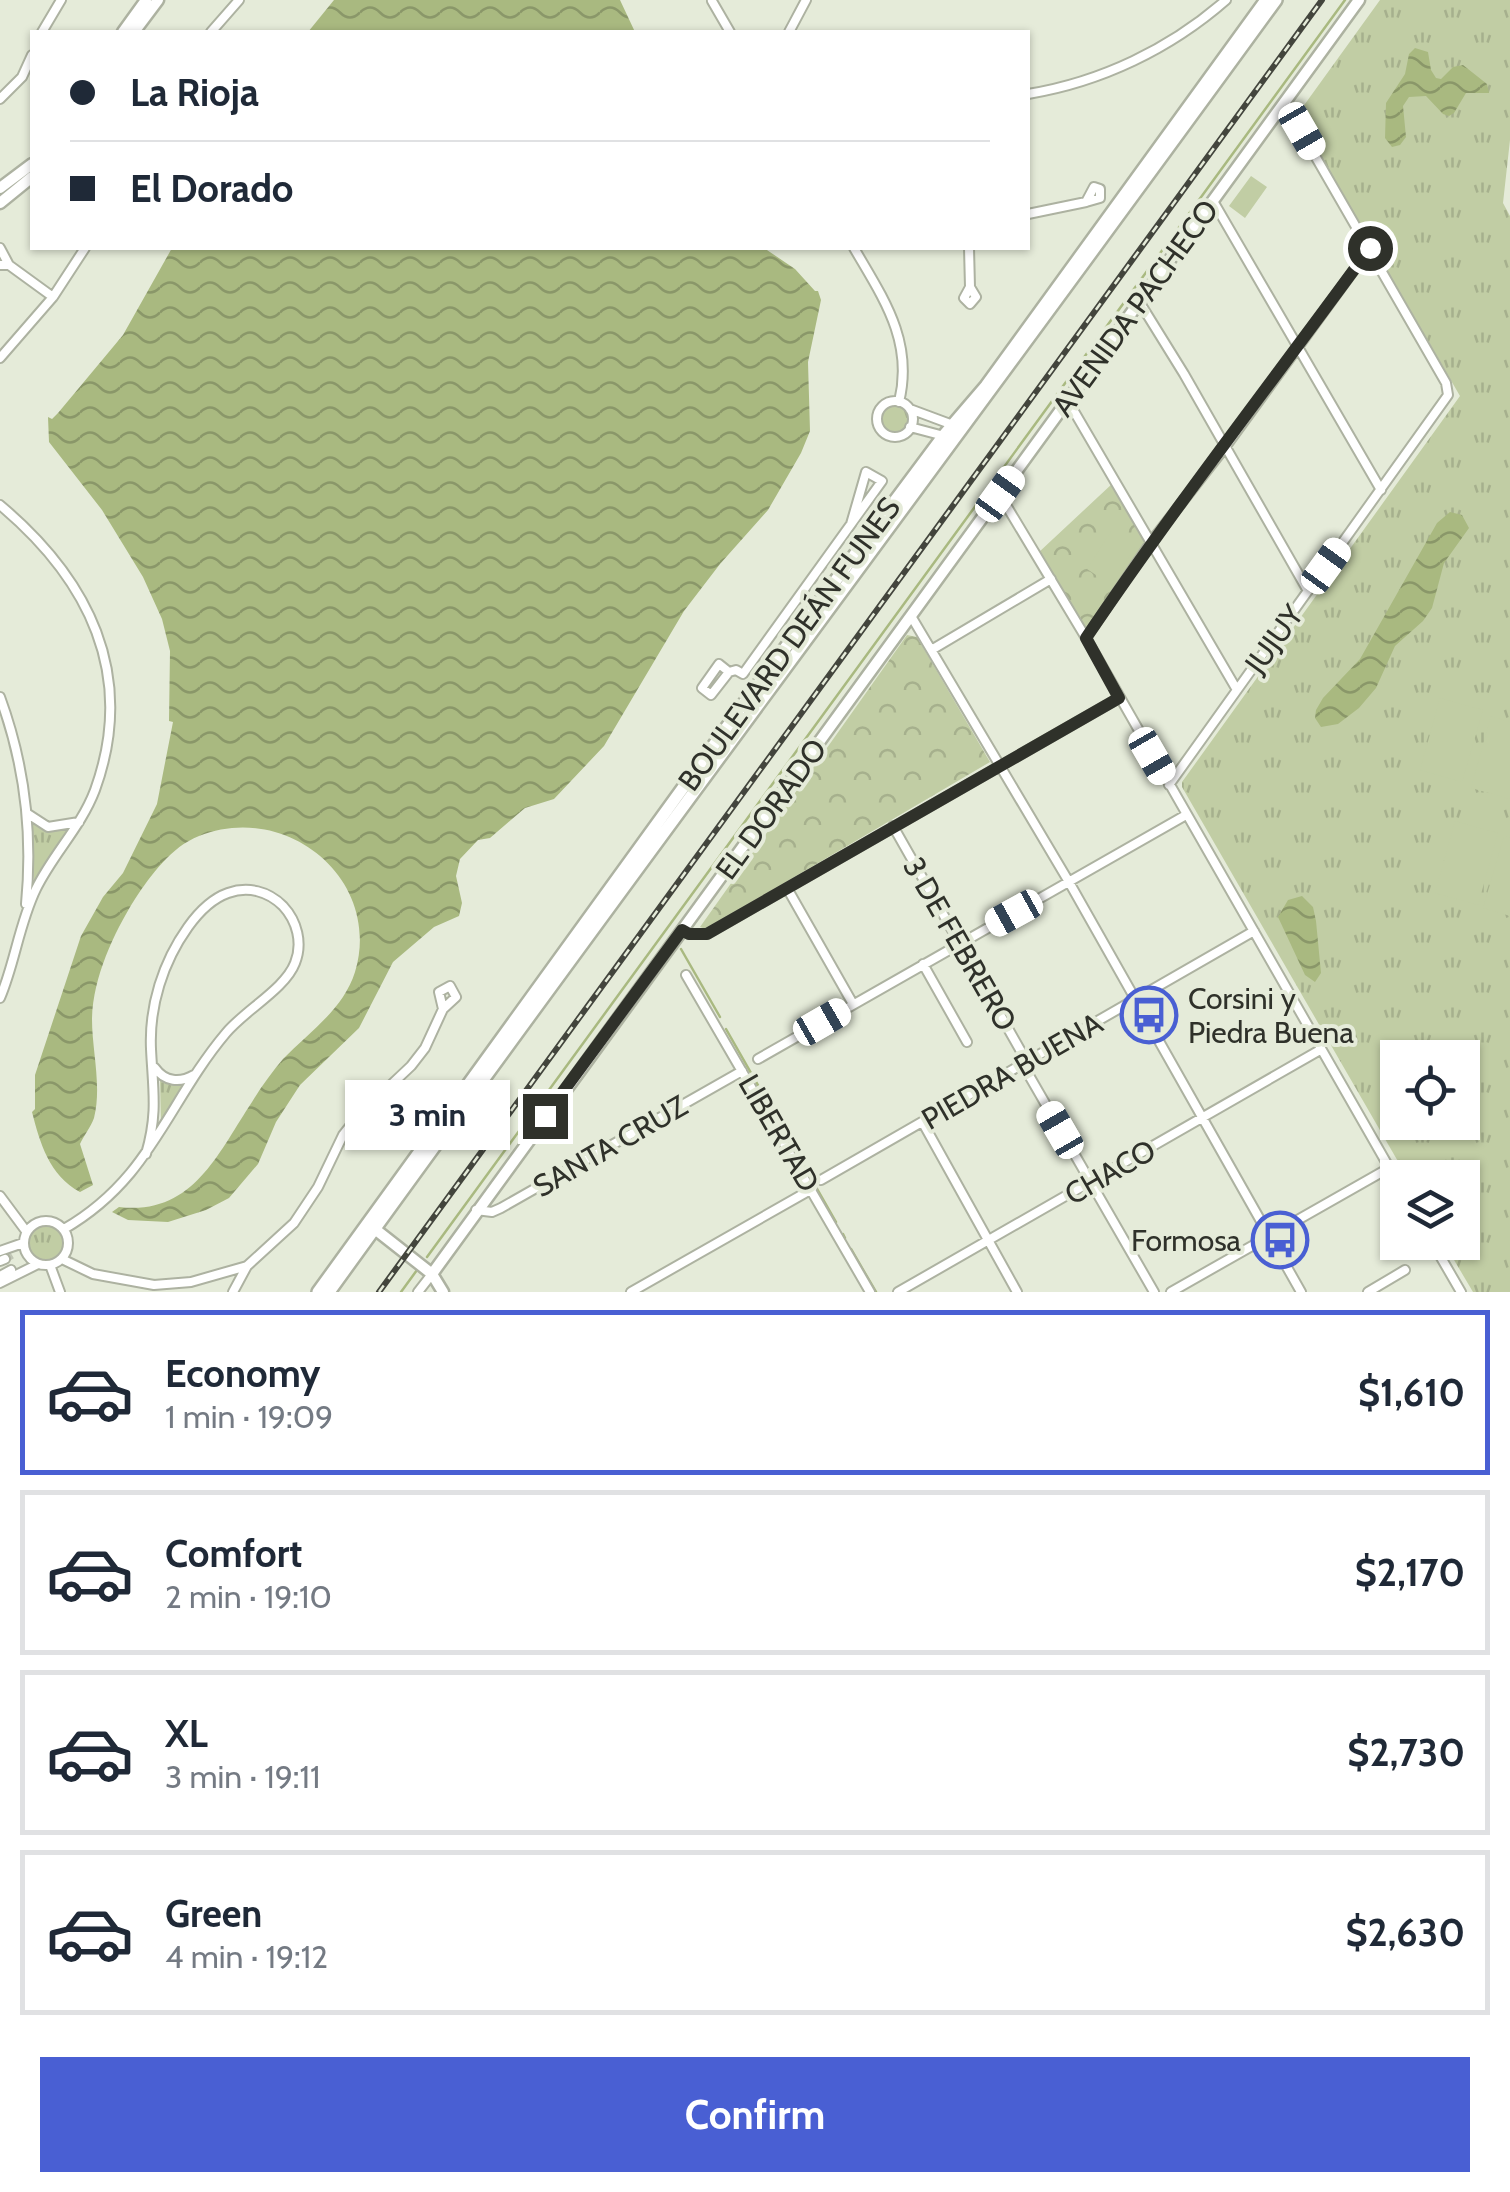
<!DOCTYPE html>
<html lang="en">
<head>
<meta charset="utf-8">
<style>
	:root { --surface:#fff; --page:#f2f2f3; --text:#1f2937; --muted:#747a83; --line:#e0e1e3; --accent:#495fd3 }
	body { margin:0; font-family:Cabin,sans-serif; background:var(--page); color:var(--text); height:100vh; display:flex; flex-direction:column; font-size:38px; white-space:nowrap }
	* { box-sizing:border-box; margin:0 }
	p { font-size:32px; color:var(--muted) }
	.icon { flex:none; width:55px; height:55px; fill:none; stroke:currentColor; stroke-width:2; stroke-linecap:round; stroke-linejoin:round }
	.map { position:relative; height:1292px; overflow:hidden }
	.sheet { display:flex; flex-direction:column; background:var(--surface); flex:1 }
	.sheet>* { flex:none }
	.top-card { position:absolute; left:30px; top:30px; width:1000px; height:220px; border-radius:0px; box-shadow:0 2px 8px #0004; display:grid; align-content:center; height:220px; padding:0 40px; background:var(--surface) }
	.controls { position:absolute; left:1380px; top:1040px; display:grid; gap:20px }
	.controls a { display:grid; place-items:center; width:100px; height:100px; border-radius:0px; background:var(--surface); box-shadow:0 2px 8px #0004; font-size:50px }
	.end { position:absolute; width:45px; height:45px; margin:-22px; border:12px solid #2f312a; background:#fff; box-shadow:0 0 0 5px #fff }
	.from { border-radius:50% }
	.bubble { position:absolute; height:70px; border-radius:0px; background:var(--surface); box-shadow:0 2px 8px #0004; font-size:32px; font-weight:800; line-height:70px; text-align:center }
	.car { position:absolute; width:30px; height:60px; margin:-30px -15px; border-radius:12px; box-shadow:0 0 8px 2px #0007; background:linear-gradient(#fff 24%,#345 0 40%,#fff 0 76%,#345 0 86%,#fff 0) }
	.top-card b { display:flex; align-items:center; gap:35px; height:95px; font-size:38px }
	.top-card b+b { border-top:2px solid var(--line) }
	.top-card i { width:25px; height:25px; background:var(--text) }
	ul { padding:18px 0 0; list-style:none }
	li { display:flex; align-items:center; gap:30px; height:165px; margin:0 20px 15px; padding:0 20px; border:5px solid var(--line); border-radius:0px }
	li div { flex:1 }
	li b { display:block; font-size:38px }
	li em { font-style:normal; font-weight:800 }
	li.selected { border-color:var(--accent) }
	li>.icon { width:90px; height:90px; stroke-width:1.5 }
	.cta { display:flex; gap:20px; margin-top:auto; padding:20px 40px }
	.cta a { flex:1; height:115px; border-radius:0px; background:var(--accent); color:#fff; font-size:40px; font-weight:800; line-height:115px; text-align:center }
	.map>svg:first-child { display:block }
	.grass { fill:url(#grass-tufts); fill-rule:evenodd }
	.forest { fill:url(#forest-crowns) }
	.pitch { fill:#c1cda4 }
	.water { fill:url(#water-waves) }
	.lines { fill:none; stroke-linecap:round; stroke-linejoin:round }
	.stream { stroke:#a9b980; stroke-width:2.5 }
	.minor-tunnel { stroke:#c1c6b6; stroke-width:8; stroke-dasharray:8 4; stroke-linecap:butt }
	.minor-casing { stroke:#adb2a1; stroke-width:12 }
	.tertiary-casing { stroke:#adb2a1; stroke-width:15 }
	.secondary-casing { stroke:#adb2a1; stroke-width:16 }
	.minor { stroke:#fff; stroke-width:8 }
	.tertiary { stroke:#fff; stroke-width:10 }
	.secondary { stroke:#fff; stroke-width:11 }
	.rail-casing { stroke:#43453d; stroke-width:6 }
	.rail { stroke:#e5ebd9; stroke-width:2.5; stroke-dasharray:8; stroke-linecap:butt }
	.route { stroke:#2f312a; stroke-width:12 }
	.labels { text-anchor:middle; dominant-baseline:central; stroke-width:8; stroke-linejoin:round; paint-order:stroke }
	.street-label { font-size:30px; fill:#2f312a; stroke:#e5ebd9 }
	.poi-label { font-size:30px; fill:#2f312a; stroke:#e5ebd9; text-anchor:start }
</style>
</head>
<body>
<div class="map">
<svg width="1510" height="1292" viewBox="0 0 1510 1292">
	<defs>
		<pattern id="grass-tufts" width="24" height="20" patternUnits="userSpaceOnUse" patternTransform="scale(2.5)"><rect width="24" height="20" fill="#c1cda4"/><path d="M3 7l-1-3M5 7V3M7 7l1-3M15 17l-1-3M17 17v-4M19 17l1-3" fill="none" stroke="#a6b08d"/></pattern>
		<pattern id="forest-crowns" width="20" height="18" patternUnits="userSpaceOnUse" patternTransform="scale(2.5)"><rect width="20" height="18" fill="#c1cda4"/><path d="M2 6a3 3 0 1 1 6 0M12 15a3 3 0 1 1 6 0" fill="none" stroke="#a6b08d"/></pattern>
		<pattern id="water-waves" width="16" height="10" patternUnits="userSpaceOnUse" patternTransform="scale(2.5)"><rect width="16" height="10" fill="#a9b980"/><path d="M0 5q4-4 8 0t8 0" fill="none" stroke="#8a9769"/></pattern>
	</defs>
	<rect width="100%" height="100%" fill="#e5ebd9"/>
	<path class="grass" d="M 1380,0 L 1510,0 L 1510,140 L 1503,203 L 1510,216 L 1510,1292 L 1473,1292 L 1444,1243 L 1462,1242 L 1462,1178 L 1407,1177 L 1182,787 L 1182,782 L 1460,396 L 1297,115 ZM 1398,1058 L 1462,1058 L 1462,1122 L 1398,1122 Z
		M882 418a14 14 0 1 1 28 0a14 14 0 1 1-28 0Z
		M 35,822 L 53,830 L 70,828 L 72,832 L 34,885 L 32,824 Z
		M 163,1078 L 185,1084 L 161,1124 L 160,1079 Z
		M28 1243a18 18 0 1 1 36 0a18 18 0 1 1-36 0Z"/>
	<path class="forest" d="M 1113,483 L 1149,542 L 1086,632 L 1038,553 Z
		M 907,635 L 917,637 L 990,762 L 706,929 L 700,927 Z"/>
	<path class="pitch" d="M 1251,176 L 1267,187 L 1245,218 L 1229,206 Z
		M 1112,530 L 1136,546 L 1111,585 L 1087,569 Z
		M 1440,698 L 1483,710 L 1462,782 L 1420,770 Z
		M 1491,716 L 1510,722 L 1510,799 L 1471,788 Z
		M 1455,821 L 1498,833 L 1478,905 L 1435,893 Z
		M 1504,836 L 1510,838 L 1510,916 L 1483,908 Z"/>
	<path class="water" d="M 334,0 L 620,0 L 635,32 L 308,32 Z
		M 1415,48 L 1428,52 L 1431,70 L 1436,78 L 1441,79 L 1453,67 L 1463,65 L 1487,84 L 1489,93 L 1466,93 L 1454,113 L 1449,116 L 1443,114 L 1426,96 L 1409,97 L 1403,106 L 1406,137 L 1400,145 L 1392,147 L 1385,138 L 1386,103 L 1405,74 L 1409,54 Z
		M 172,248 L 764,248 L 795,269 L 815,291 L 818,291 L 821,300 L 808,362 L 810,431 L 801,453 L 768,510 L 720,564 L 684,611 L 604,746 L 554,799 L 525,808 L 490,838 L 478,840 L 460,859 L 456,876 L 462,903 L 459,916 L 434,927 L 393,962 L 359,1028 L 300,1085 L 276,1122 L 258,1164 L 229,1198 L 206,1210 L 168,1222 L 128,1220 L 112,1212 L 119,1207 C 193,1216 218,1153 252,1102 C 261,1087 272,1072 283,1059 C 309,1032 343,1010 355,972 C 383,879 286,801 199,836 C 171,847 151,875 135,899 C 113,934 93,978 92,1019 C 92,1051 102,1086 94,1118 C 91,1127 84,1135 80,1144 L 93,1185 L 80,1192 C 49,1175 40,1143 32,1112 L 35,1109 L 35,1075 L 81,936 L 103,897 L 123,873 L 157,804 L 173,722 L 169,721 L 170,651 L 162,619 L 143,577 L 102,510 L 49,442 L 48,417 L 52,419 L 58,413 L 123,335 Z
		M 1450,512 L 1462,515 L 1469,528 L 1444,563 L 1432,608 L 1423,621 L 1395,646 L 1376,688 L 1359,708 L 1338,724 L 1321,727 L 1315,718 L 1316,710 L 1323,698 L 1360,659 L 1437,523 Z
		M 1302,896 L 1313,907 L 1316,921 L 1321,973 L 1315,982 L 1305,975 L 1278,917 L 1288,900 Z"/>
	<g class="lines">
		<path class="stream" d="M 681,949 L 720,1017
			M 726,1029 L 836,1222
			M 843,1234 L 845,1238
			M 851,1249 L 876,1292
			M 427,1257 L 1345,0
			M 401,1292 L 417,1270"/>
		<path class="minor-tunnel" d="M 5,1259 L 13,1254"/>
		<g class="minor-casing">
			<path id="minor" d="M 712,1 L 730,32
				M 42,32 L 61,0
				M 211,32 L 239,0
				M 789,32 L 806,0
				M 1028,94 C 1101,82 1170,49 1226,0
				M 0,99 L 22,77 L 32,55
				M 1094,187 L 1100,189 L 1100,198 L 1086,202 Z
				M 1213,201 L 1381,490
				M 1028,214 L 1086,202
				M 0,248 L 9,265 L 0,265
				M 854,248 C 883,298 914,341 899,402
				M 969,248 L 970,287
				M 9,265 L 53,297
				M 970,287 L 976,297 L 970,304 L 964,298 Z
				M 1140,303 L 1184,374 L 1308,591
				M 0,358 L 53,297 L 85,248
				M 1068,401 L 1237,690
				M877 419a18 18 0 1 1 36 0a18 18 0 1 1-36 0Z
				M 910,409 L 953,425
				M 910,427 L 944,436
				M 1000,495 L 1086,638 L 1398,1183
				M 0,505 C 88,579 137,674 95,790 C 81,827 53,854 36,889 C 19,924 15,963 0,998
				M 911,616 L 1069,882 L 1301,1292
				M 1086,638 L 1151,542 L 1226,446 L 1370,248
				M 933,649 L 1051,579
				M 729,672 L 711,695 L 702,688 L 719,664 L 729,672 L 736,670 L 743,674 L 882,481 L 866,472 L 851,524
				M 0,697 C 25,765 33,832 26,904
				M 1169,785 L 1448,395 L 1446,383 L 1284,102
				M 28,814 L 48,827 L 79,822
				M 893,826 L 1027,1062
				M 787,888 L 853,1004
				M 682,930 L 689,934 L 707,934 L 1119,698
				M 923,964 L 967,1042
				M 686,975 L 870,1292
				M 450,986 L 456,997 L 443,1009 L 439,992 Z
				M 758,1059 L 1186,815
				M 1023,1065 L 1154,1292
				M 155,1068 C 165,1082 180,1083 194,1075
				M 923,1123 L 1017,1292
				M 821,1180 L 1254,931
				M 0,1196 L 26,1231
				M 476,1210 L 492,1212 L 501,1208 L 742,1071
				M24 1243a22 22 0 1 1 44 0a22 22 0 1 1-44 0Z
				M 64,1229 C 151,1179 167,1103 226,1033 C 245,1010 285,989 295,963 C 303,943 297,921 283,906 C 268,891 248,886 228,893 C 211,899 198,913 188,927 C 163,962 149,1006 151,1049 C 153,1090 158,1113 146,1154
				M 1432,1242 L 1461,1292
				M 0,1251 L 23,1243
				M 62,1259 L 93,1274 L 154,1285 L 191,1282 L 247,1266 L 294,1223 L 318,1187 L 343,1135 L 358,1116 L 411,1066 L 425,1048 L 443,1009
				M 0,1261 L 5,1259
				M 50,1265 L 60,1292
				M 0,1276 L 11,1270
				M 0,1283 L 38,1264
				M 233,1292 L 247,1266
				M 418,1292 L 432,1274
				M 631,1292 L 812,1189
				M 898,1292 L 1320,1050
				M 1171,1292 L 1389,1168
				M 1368,1292 L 1405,1270"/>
		</g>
		<g class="tertiary-casing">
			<path id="tertiary" d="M 123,32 L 146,0
				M 134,32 L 158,0
				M 0,188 L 32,164
				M 0,203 L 32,177
				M 371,1226 L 432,1274 L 443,1292
				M 432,1274 L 1359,0"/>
		</g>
		<g class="secondary-casing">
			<path id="secondary" d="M 318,1292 L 748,698 L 944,435 L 986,386 L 1266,0
				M 329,1292 C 641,859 962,432 1276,0"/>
		</g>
		<use href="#minor" class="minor"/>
		<use href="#tertiary" class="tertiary"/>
		<use href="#secondary" class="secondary"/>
		<g class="rail-casing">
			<path id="rail" d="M 379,1292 L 1322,0"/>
		</g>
		<use href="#rail" class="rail"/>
	</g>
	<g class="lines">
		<path class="route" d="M 545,1116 L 682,930 L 689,934 L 707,934 L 1119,698 L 1086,638 C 1176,505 1275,378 1370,248"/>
	</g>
	<defs>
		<g id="bus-ring" transform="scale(2.875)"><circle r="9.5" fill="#e5ebd9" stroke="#495fd3" stroke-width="1.5"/><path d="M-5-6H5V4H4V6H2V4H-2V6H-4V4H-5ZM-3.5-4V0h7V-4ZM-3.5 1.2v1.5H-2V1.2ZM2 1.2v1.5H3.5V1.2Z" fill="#495fd3"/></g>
	</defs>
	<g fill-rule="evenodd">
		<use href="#bus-ring" x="1149" y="1015"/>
		<use href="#bus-ring" x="1280" y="1240"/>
	</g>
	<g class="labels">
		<g class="street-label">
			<text transform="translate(1135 308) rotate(-54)">AVENIDA PACHECO</text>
			<text transform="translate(1274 639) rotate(-54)">JUJUY</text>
			<text transform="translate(789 644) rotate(-54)">BOULEVARD DEÁN FUNES</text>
			<text transform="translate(771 809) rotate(-54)">EL DORADO</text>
			<text transform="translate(960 944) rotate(60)">3 DE FEBRERO</text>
			<text transform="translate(1012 1071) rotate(-30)">PIEDRA BUENA</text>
			<text transform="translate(779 1133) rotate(60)">LIBERTAD</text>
			<text transform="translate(610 1146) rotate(-30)">SANTA CRUZ</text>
			<text transform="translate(1110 1172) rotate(-30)">CHACO</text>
		</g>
		<g class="poi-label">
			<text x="1188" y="998">Corsini y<tspan x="1188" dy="34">Piedra Buena</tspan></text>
			<text x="1241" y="1240" text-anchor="end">Formosa</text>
		</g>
	</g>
</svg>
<div class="controls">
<a><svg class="icon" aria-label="locate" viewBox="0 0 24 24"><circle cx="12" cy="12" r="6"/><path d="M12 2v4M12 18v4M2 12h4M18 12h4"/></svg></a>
<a><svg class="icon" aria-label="layers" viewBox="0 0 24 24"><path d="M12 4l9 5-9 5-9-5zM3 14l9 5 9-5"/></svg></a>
</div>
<i class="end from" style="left:1370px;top:248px"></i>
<i class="end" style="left:545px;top:1116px"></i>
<div class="bubble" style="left:345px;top:1080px;width:165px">3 min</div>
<i class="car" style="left:1302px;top:131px;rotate:150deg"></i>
<i class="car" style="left:1000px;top:494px;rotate:36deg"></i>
<i class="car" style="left:1326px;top:566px;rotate:36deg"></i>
<i class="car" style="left:1152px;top:756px;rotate:150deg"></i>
<i class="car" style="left:1014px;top:913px;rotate:241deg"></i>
<i class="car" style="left:822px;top:1022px;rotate:60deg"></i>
<i class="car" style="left:1060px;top:1130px;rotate:330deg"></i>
<div class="top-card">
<b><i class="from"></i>La Rioja</b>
<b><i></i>El Dorado</b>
</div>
</div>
<section class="sheet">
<ul>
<li class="selected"><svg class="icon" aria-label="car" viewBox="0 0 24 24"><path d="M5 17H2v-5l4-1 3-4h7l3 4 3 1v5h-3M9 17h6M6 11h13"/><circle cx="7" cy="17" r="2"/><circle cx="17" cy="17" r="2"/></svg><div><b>Economy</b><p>1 min · 19:09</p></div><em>$1,610</em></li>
<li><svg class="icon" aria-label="car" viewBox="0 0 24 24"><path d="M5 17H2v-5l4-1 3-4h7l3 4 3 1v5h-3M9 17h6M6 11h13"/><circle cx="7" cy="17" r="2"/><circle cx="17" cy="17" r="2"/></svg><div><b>Comfort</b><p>2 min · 19:10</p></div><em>$2,170</em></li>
<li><svg class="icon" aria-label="car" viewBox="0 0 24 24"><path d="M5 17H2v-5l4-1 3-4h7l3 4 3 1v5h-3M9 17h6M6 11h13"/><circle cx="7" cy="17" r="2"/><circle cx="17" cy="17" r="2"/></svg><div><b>XL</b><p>3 min · 19:11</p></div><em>$2,730</em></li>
<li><svg class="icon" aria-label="car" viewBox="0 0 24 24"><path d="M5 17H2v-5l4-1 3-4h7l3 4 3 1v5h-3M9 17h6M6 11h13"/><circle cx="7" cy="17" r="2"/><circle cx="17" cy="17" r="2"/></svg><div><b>Green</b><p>4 min · 19:12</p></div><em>$2,630</em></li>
</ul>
<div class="cta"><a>Confirm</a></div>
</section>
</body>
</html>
